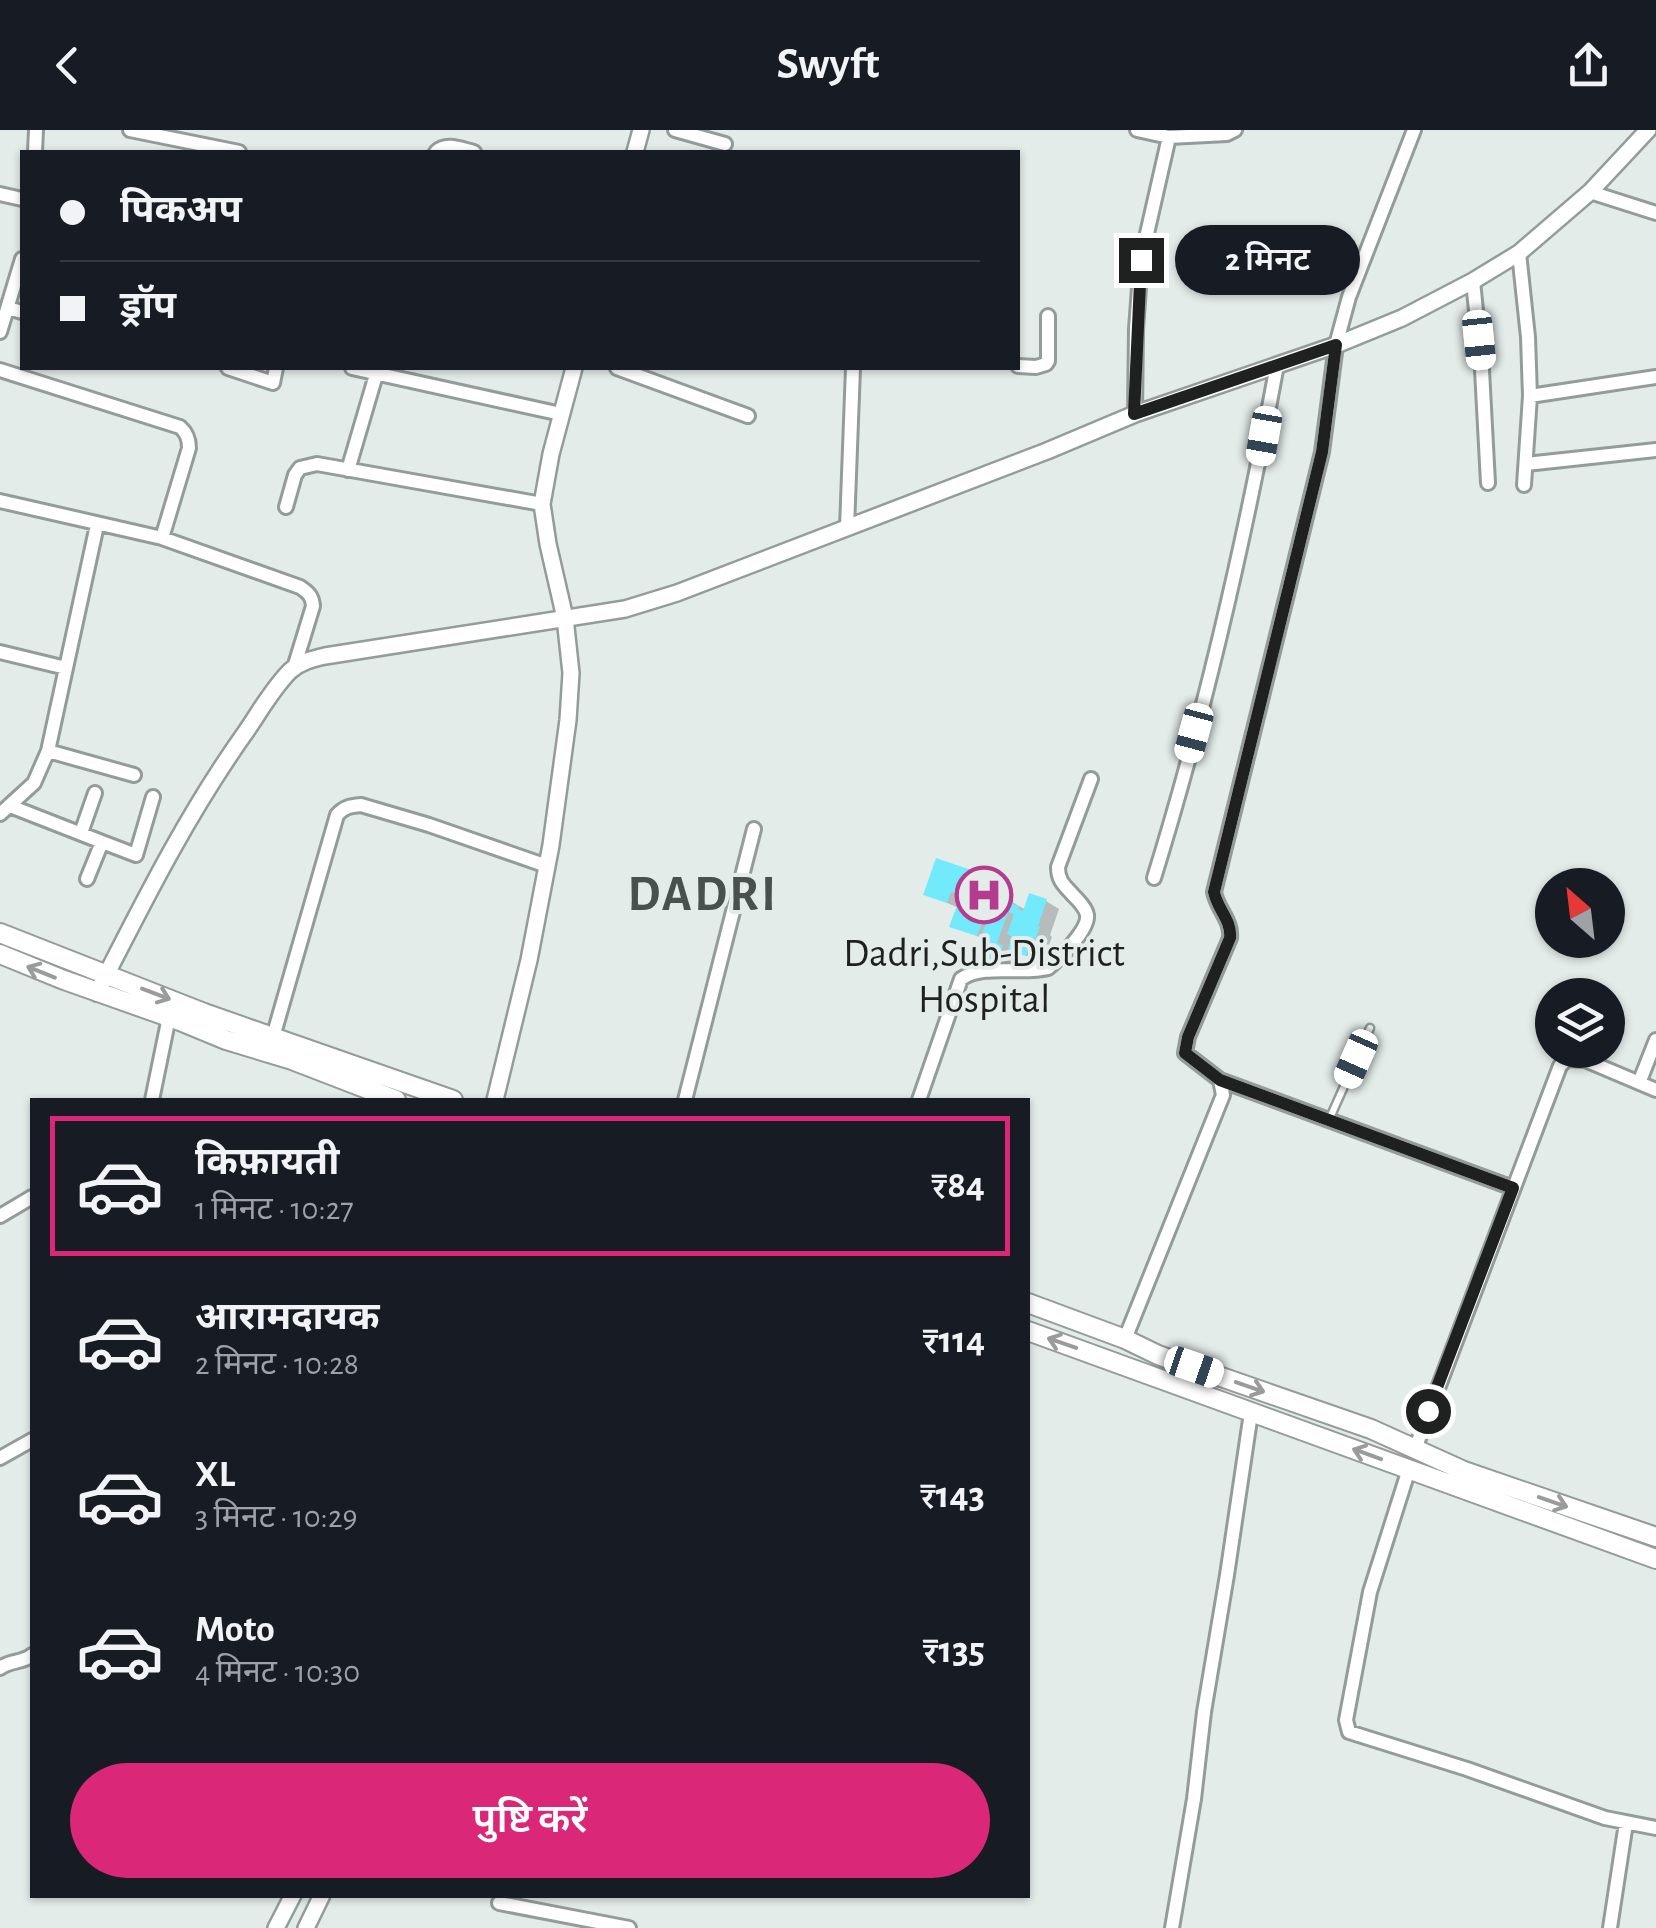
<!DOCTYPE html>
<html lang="hi">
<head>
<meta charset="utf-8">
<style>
	:root { --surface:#171b24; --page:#242831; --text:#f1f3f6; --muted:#9ea1a6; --line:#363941; --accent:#db2777 }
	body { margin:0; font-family:"Alegreya Sans","Noto Sans Devanagari",sans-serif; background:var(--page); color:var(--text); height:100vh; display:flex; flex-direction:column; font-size:38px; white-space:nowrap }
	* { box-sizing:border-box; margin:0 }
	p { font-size:32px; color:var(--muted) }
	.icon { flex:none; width:55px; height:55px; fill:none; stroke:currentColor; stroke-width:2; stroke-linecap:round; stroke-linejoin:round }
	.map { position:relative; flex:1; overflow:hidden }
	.sheet { position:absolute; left:30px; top:968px; width:1000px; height:800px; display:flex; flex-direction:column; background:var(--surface); border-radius:0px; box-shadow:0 2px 8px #0004 }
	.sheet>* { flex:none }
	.banner { position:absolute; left:20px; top:20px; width:1000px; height:220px; border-radius:0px; box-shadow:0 2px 8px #0004; display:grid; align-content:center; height:220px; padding:0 40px; background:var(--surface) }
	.needle { width:65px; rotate:332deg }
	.fabs { position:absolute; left:1535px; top:738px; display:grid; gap:20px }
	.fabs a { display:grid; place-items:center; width:90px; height:90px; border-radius:50%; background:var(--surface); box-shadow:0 2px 8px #0004; font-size:50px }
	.end { position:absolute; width:45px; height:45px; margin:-22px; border:12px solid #1e2120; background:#fff; box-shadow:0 0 0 5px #fff }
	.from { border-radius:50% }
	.bubble { position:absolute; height:70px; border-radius:35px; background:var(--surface); box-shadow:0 2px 8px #0004; font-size:32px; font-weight:600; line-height:70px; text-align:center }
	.car { position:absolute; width:30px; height:60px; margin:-30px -15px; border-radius:12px; box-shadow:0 0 8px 2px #0007; background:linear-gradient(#fff 24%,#345 0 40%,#fff 0 76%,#345 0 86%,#fff 0) }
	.banner b { display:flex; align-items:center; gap:35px; height:95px; font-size:38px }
	.banner b+b { border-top:2px solid var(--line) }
	.banner i { width:25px; height:25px; background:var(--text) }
	ul { padding:18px 0 0; list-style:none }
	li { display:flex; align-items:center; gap:30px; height:140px; margin:0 20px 15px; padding:0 20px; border:5px solid transparent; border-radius:0px }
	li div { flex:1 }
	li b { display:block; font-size:38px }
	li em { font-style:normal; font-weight:600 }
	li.on { border-color:var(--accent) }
	li>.icon { width:90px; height:90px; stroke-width:1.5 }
	.action { display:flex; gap:20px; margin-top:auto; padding:20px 40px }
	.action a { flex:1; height:115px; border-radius:60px; background:var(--accent); color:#fff; font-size:40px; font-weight:600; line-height:115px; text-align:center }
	header { display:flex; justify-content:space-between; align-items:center; height:130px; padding:0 40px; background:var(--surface); font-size:45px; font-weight:600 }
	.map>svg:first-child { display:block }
	.shadow { fill:#0003 }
	.building { fill:#72eafc }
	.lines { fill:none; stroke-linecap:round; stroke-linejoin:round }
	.service-casing { stroke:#949c99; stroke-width:11 }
	.minor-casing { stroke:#949c99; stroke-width:18 }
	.tertiary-casing { stroke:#949c99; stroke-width:20 }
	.secondary-casing { stroke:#949c99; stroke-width:22 }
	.service { stroke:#fff; stroke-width:6 }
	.minor { stroke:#fff; stroke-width:12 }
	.tertiary { stroke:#fff; stroke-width:15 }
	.secondary { stroke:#fff; stroke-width:18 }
	.oneway { stroke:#9a9b9b }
	.route { stroke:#1e2120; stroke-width:12 }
	.labels { text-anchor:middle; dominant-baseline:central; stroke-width:8; stroke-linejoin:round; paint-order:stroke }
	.poi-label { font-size:40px; fill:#1e2120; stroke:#e4ecea }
	.district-label { font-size:50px; font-weight:bold; letter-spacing:2.5px; fill:#4a504e; stroke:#e4ecea }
</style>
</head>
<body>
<header><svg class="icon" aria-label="back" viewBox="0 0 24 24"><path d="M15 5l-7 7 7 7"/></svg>Swyft<svg class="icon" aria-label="share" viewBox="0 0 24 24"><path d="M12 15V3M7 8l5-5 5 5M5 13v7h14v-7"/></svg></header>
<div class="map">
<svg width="1656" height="1798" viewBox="0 0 1656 1798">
	<rect width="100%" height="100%" fill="#e4ecea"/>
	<path class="shadow" d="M 985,748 L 998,755 L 995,762 L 1026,780 L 1046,771 L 1059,779 L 1050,805 L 1052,807 L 1049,815 L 1042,813 L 1037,827 L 1041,829 L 1039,832 L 1017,822 L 1011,838 L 978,823 L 983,809 L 953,795 L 959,778 L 926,764 Z"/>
	<path class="building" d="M 936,728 L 986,745 L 982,755 L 995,759 L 993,767 L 1005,771 L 1006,767 L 1014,770 L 1012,774 L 1019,776 L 1018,779 L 1023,781 L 1029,763 L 1047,769 L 1038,796 L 1040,797 L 1035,810 L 1028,807 L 1025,818 L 1029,819 L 1026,826 L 1008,820 L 1011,806 L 1007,804 L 1014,784 L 1008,782 L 997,813 L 1003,815 L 997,832 L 975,824 L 992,776 L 989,775 L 977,806 L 949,797 L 961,765 L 951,762 L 947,773 L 923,765 Z"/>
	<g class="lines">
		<g class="service-casing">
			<path id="service" d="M 1329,990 L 1370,898"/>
		</g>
		<g class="minor-casing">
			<path id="minor" d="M 130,0 L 239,22
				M 675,0 L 725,14
				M 1137,0 L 1169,7 L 1227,4 L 1235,0
				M 35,22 L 36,0
				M 436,22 C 446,12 461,19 474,22
				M 1590,62 L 1656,83
				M 0,64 L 22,69
				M 1519,123 L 1528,207 L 1530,266 L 1524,355
				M 1473,151 L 1482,240 L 1488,353
				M 8,178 L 22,182
				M 0,202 L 22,129
				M 1018,236 L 1036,237 L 1046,234 L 1048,231 L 1048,186
				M 228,238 L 273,253 L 276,238
				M 352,238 L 561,284
				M 617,238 L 748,286
				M 0,240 L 180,297 C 187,303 189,309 189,318 L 162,408 L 0,371
				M 1530,266 L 1656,247
				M 1135,284 L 1136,199 L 1141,130 L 1169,7
				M 1526,334 L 1656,320
				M 348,340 L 378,238
				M 286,377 L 295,345 L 300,338 L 317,334 L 542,374
				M 847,398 L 853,238
				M 162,408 L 300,457 C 309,463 312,466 313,476 L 294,538
				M 0,522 L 66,538
				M 48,621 L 134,645
				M 10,676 L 102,712 L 87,749
				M 0,684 L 34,653 L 48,621 L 97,395
				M 81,703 L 95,663
				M 102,712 L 136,725 L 153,667
				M 1154,748 C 1206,580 1245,408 1277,235
				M 273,907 L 337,685 C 344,677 350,676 361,675 L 429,695 L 547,736
				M 1220,950 L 1513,1058
				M 1639,953 L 1656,910
				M 152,970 L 169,887
				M 685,970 L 754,699
				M 919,970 L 961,849 C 984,833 1021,845 1048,838 C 1059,829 1089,800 1087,785 C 1086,778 1078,770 1073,765 C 1064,755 1058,751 1058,737 L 1091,649
				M 0,1086 L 32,1067
				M 1125,1209 L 1223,965 L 1220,950 L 1185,923 L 1188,907 L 1230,808 C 1232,790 1217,779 1214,762 L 1322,322 L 1336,215 L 1349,167 L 1414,0
				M 1415,1319 L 1560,936 L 1567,929 L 1585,930 L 1656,960
				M 0,1328 L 32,1310
				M 1409,1339 L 1370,1462 L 1346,1590 L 1349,1602 L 1467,1639 L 1605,1688 L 1656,1698
				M 0,1538 C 10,1530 23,1533 32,1525
				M 499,1773 L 629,1798
				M 1172,1798 L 1194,1669 L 1204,1582 L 1227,1445 L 1251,1283
				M 1610,1798 L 1626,1693"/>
		</g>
		<g class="tertiary-casing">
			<path id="tertiary" d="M 635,22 L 641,0
				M 97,863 C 143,773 186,686 245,603 C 259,583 272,559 290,541 C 300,532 312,529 325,526 L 625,479 L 677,463 L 1047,321 L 1135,284 L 1336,215 L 1402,188 L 1473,151 L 1519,123 L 1590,62 L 1648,0
				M 495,970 L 529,830 L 551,715 L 568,590 L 571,543 L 565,488 L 548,414 L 542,374 L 551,324 L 574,238
				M 276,1798 L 293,1765
				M 306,1798 L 322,1765"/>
		</g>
		<g class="secondary-casing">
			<path id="secondary" d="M 0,803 L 204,883 L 453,970
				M 0,824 L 64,850 L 180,891 L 226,910 L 292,930 L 396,970
				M 1028,1173 L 1125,1209 L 1158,1225 L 1371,1299 L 1464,1341 L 1656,1407
				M 1028,1201 L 1656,1429"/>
		</g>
		<use href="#service" class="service"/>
		<use href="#minor" class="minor"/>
		<use href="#tertiary" class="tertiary"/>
		<use href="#secondary" class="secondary"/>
	</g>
	<defs><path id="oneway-shaft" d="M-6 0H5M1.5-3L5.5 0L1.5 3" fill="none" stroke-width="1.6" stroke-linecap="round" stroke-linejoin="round" transform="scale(2.5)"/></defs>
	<g class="oneway">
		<use href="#oneway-shaft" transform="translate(41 842) rotate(-158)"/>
		<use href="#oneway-shaft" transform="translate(156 864) rotate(21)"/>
		<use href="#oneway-shaft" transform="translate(1062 1213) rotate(-161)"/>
		<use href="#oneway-shaft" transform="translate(1250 1257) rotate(19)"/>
		<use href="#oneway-shaft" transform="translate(1367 1324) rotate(-160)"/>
		<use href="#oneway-shaft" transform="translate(1553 1372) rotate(19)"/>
	</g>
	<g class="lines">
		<path class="route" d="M 1141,130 L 1134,284 L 1336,215 L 1322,322 L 1214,762 C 1217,779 1232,790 1230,808 L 1188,907 L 1185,923 L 1220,950 L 1513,1058 L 1428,1281"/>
	</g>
	<defs>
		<g id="hospital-ring" transform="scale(2.875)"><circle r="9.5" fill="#e4ecea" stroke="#b53b8f" stroke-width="1.5"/><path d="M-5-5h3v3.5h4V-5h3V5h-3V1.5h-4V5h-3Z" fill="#b53b8f"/></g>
	</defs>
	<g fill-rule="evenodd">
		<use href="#hospital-ring" x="984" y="765"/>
	</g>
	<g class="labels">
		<g class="poi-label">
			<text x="984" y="824">Dadri,Sub-District<tspan x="984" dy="46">Hospital</tspan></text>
		</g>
		<g class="district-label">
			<text x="703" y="765">DADRI</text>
		</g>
	</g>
</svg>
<div class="fabs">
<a><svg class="needle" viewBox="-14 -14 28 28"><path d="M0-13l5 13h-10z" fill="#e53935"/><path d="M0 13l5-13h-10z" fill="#9ea1a6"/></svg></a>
<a><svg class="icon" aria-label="layers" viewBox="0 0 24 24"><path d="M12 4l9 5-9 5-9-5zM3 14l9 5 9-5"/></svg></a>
</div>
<i class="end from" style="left:1428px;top:1281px"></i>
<i class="end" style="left:1141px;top:130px"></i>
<div class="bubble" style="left:1175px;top:95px;width:185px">2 मिनट</div>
<i class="car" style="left:1479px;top:210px;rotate:174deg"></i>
<i class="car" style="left:1264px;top:306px;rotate:190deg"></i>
<i class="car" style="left:1194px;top:603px;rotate:195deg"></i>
<i class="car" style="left:1356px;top:929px;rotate:204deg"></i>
<i class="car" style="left:1194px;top:1237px;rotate:109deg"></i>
<div class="banner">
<b><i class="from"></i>पिकअप</b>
<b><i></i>ड्रॉप</b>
</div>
<section class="sheet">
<ul>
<li class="on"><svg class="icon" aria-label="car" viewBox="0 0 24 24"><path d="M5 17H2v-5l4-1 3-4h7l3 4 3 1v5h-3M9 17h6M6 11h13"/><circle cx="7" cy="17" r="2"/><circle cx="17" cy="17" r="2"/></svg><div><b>किफ़ायती</b><p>1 मिनट · 10:27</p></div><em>₹84</em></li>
<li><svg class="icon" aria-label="car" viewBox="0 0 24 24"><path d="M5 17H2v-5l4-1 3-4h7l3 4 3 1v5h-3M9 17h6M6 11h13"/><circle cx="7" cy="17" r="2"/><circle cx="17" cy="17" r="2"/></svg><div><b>आरामदायक</b><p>2 मिनट · 10:28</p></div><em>₹114</em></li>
<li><svg class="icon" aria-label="car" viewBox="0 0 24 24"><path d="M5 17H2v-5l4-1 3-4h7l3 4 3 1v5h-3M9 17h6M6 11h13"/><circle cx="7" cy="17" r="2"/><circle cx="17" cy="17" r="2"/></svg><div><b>XL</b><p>3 मिनट · 10:29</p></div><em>₹143</em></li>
<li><svg class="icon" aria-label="car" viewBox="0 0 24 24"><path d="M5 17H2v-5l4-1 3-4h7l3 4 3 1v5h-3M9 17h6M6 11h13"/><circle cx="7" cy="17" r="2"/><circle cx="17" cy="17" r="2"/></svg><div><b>Moto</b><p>4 मिनट · 10:30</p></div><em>₹135</em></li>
</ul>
<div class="action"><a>पुष्टि करें</a></div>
</section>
</div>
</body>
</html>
